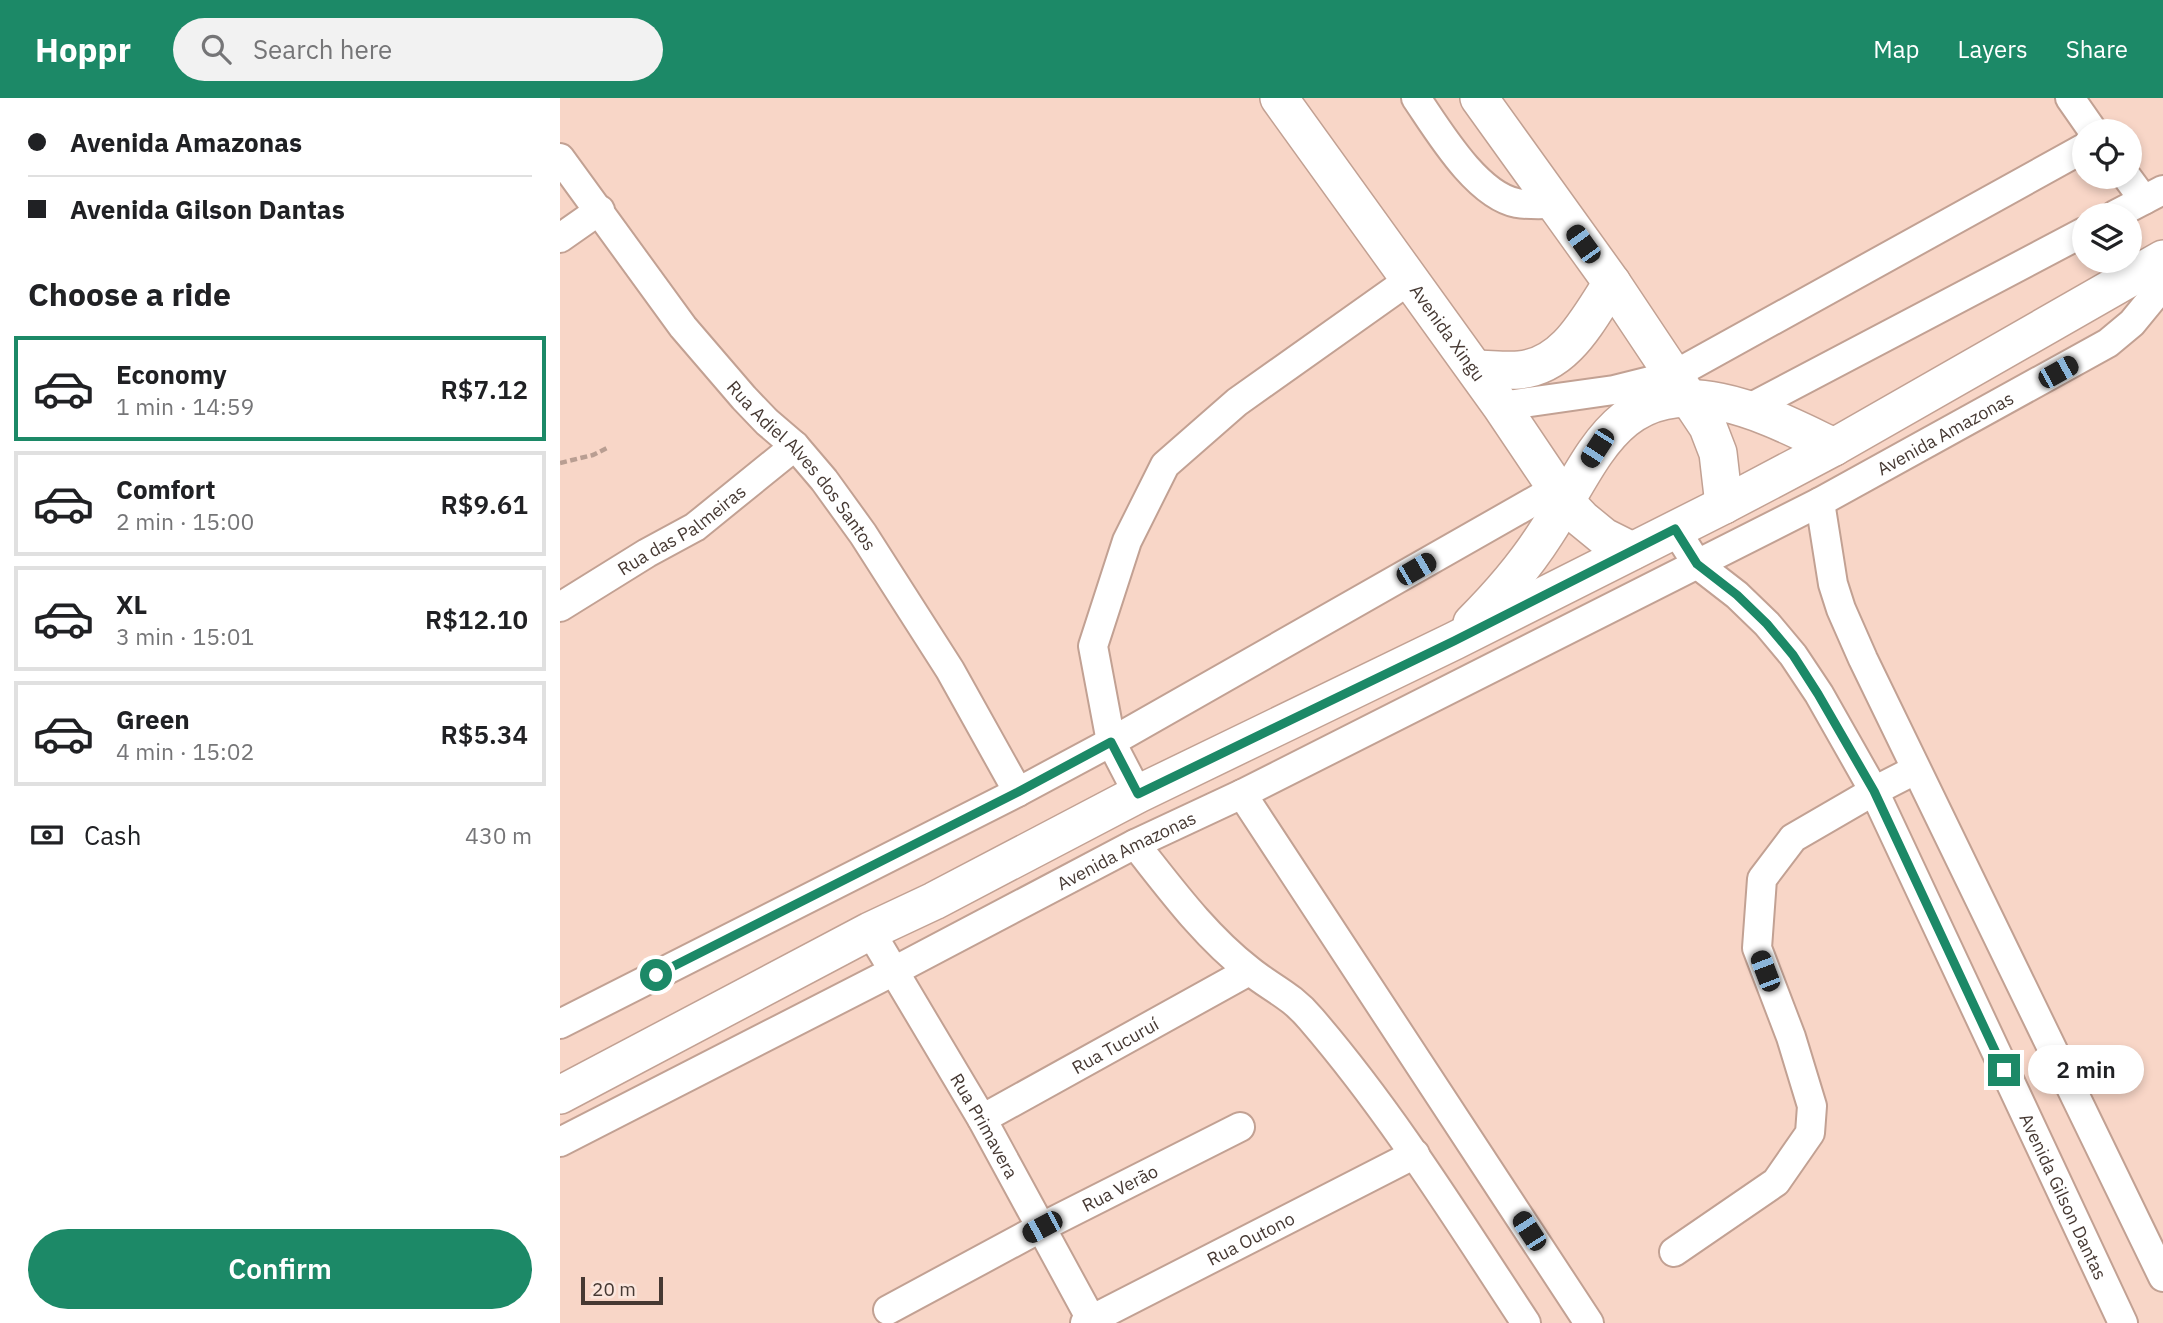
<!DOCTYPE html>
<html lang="en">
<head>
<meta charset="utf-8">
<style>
	:root { --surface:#fff; --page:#f2f2f2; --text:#202124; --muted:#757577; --line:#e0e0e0; --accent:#1c8967 }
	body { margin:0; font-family:"IBM Plex Sans",sans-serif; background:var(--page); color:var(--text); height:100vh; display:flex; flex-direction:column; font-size:26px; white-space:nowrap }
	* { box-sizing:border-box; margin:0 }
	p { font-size:23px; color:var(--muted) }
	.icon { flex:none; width:38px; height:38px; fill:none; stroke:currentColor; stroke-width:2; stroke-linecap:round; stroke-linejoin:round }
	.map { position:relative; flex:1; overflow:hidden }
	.sheet { display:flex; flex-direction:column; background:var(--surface); width:560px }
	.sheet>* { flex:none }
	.banner { display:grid; align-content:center; height:154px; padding:0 28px; background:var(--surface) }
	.fabs { position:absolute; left:1512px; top:21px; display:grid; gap:14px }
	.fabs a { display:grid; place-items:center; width:70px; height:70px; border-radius:50%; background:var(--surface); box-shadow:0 4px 10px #0003; font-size:35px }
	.scale { position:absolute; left:21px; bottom:18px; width:82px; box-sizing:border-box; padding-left:7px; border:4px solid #463933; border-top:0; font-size:19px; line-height:24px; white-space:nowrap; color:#463933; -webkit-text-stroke:5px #fbe6dd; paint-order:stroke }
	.end { position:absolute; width:32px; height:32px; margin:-16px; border:9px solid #1c8967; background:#fff; box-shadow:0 0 0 4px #fff }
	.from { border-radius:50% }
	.bubble { position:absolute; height:49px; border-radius:24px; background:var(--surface); box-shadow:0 4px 10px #0003; font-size:23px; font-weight:600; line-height:49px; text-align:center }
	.car { position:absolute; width:21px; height:42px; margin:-21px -10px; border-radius:9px; box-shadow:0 0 5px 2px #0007; background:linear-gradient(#222 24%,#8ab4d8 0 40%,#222 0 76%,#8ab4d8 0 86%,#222 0) }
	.banner b { display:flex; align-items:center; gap:24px; height:66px; font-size:26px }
	.banner b+b { border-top:2px solid var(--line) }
	.banner i { width:18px; height:18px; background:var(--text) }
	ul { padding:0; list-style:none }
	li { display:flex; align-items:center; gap:21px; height:105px; margin:0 14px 10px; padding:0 14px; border:4px solid var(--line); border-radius:0px }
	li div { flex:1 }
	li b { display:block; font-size:26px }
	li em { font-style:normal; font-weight:600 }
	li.selected { border-color:var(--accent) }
	li>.icon { width:63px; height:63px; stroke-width:1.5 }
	h2 { padding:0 28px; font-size:32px; line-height:84px }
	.pay { display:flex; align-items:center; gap:18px; height:77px; padding:0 28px; font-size:26px }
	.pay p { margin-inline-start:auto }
	.cta { display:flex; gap:14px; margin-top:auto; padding:14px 28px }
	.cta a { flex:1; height:80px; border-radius:42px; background:var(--accent); color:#fff; font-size:28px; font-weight:600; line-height:80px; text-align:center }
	header { display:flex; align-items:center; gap:42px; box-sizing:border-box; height:98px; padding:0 35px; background:var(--accent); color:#fff }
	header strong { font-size:33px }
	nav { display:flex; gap:38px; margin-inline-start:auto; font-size:24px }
	.search { width:490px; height:63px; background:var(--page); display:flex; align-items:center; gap:18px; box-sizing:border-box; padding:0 24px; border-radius:38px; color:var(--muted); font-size:26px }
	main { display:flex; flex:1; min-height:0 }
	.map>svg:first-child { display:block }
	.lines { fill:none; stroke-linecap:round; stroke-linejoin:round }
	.minor-casing { stroke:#c2a193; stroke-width:32 }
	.major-casing { stroke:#c2a193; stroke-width:40 }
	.path { stroke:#b99e92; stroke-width:4.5; stroke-dasharray:7 3.5; stroke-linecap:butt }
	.minor { stroke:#fff; stroke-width:28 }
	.major { stroke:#fff; stroke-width:37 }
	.route { stroke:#1c8967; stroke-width:9 }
	.labels { text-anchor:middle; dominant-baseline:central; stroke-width:5; stroke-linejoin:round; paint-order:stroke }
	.street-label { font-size:18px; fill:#463933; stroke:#fbe6dd }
</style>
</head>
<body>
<header>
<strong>Hoppr</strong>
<div class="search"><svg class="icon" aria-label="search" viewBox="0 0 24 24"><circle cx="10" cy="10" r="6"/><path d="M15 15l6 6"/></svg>Search here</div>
<nav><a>Map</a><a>Layers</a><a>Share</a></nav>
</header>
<main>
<section class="sheet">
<div class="banner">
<b><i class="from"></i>Avenida Amazonas</b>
<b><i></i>Avenida Gilson Dantas</b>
</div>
<h2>Choose a ride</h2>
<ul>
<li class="selected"><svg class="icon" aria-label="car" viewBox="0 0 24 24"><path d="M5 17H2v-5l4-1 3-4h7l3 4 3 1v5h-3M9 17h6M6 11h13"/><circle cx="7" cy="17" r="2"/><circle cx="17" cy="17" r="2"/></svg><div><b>Economy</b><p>1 min · 14:59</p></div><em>R$7.12</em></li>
<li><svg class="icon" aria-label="car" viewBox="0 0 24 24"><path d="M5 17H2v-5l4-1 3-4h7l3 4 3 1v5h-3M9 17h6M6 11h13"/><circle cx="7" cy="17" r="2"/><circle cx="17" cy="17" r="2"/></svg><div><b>Comfort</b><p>2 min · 15:00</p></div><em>R$9.61</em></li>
<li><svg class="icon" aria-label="car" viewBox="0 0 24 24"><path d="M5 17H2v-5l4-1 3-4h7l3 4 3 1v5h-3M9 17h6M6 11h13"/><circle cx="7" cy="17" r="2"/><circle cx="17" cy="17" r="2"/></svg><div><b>XL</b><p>3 min · 15:01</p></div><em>R$12.10</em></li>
<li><svg class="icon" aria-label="car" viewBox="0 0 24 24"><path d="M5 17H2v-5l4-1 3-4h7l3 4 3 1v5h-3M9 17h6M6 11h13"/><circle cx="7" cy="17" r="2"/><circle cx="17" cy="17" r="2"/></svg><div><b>Green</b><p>4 min · 15:02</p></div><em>R$5.34</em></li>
</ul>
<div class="pay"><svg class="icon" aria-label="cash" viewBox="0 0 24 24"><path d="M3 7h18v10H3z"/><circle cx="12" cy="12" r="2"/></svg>Cash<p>430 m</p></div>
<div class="cta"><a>Confirm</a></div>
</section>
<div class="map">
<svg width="1603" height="1225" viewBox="0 0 1603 1225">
	<rect width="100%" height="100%" fill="#f8d6c7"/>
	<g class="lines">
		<g class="minor-casing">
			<g id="minor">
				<path d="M 856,0 C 878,32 916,97 957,105 C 969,107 983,106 995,106"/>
				<path d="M 1510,0 L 1533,33"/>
				<path id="s1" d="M 0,60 L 123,229 L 184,300 L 207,324 L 235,348 L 264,382 L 303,436 L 390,572 L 458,694"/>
				<path d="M 1567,79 L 1584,102"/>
				<path d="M 1555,117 L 1603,92"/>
				<path d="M 0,140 L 40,112"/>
				<path d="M 941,308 L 1054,292 L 1114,277 L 1524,50"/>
				<path d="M 1188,311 L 1524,134"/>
				<path d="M 1260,404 L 1273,486 L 1281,511 L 1303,561 L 1603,1179"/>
				<path id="s2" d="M 1115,431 L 1137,466 L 1177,497 L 1207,526 L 1233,557 L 1259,596 L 1314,693 L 1563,1225"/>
				<path id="s3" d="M 0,509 L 87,455 L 135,429 L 235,348"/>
				<path d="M 578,696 L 551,644 L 533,548 L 567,443 L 605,367 L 677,304 L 849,182"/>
				<path d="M 682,696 L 1029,1225"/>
				<path d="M 575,746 C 610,790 644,837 689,872 C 711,890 731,897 751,921 C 832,1015 898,1122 966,1225"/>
				<path id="s4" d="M 310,833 L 422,1021 L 533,1225"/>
				<path d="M 0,926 L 458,694 L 551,644 L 997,390"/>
				<path id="s5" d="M 422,1021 L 689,873"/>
				<path id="s6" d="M 0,1044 L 334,873 L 575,746 L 682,696 L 1260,404 L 1548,245 L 1572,225 L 1603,187"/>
				<path d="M 1114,1154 L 1216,1084 L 1250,1035 L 1252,1008 L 1231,939 L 1197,850 L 1202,781 L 1233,740 L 1314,693 L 1355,672"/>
				<path id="s7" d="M 328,1212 L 482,1129 L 680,1029"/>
				<path id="s8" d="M 525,1225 L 855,1056"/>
			</g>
		</g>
		<g class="major-casing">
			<g id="major">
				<path id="s9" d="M 719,0 L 941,308 L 1005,403 L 1022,421 L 1044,439 L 1072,453"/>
				<path d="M 919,0 L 1052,185 L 1148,329 L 1158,355 L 1164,407"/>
				<path d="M 915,271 C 929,271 944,273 959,272 C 1006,268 1028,221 1052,185"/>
				<path d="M 912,525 C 939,498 965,468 986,435 C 1033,364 1054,282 1160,304 C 1200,312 1238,332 1274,349"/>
				<path d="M 0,997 L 310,833 L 374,803 L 578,696 L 894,543 L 1164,407 L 1274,349 L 1603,161"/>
			</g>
		</g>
		<path class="path" d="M 0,365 L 33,357 L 49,349"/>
		<use href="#minor" class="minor"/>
		<use href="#major" class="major"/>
	</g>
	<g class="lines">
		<path class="route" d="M 96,877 L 458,694 L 551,644 L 578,696 L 894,543 L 1115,431 L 1137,466 L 1177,497 L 1207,526 L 1233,557 L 1258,596 L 1314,693 L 1444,972"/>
	</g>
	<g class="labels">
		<g class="street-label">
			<text stroke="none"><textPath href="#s9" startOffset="289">Avenida Xingu</textPath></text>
			<text stroke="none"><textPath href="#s6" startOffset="1556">Avenida Amazonas</textPath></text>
			<text stroke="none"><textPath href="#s1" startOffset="392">Rua Adiel Alves dos Santos</textPath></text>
			<text stroke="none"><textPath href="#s3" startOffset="144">Rua das Palmeiras</textPath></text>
			<text stroke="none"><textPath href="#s6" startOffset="637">Avenida Amazonas</textPath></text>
			<text stroke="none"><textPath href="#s5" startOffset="152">Rua Tucuruí</textPath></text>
			<text stroke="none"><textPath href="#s4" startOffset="226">Rua Primavera</textPath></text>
			<text stroke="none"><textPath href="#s7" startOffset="262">Rua Verão</textPath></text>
			<text stroke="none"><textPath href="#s2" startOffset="780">Avenida Gilson Dantas</textPath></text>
			<text stroke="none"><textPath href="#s8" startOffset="186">Rua Outono</textPath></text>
		</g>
	</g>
</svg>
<div class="fabs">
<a><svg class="icon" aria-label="locate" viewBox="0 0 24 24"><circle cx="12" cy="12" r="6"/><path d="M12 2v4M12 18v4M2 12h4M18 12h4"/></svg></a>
<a><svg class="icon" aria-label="layers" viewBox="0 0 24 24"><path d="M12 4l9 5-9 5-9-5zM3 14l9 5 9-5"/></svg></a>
</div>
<div class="scale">20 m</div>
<i class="end from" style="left:96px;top:877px"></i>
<i class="end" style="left:1444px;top:972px"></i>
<div class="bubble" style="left:1468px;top:947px;width:116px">2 min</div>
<i class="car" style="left:1023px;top:146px;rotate:324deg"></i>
<i class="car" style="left:1498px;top:274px;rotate:61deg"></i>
<i class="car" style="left:1037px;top:350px;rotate:213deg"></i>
<i class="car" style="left:856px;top:471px;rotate:60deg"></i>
<i class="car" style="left:1205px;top:873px;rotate:339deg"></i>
<i class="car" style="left:482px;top:1129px;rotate:242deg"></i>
<i class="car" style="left:969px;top:1133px;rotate:327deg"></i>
</div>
</main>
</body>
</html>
